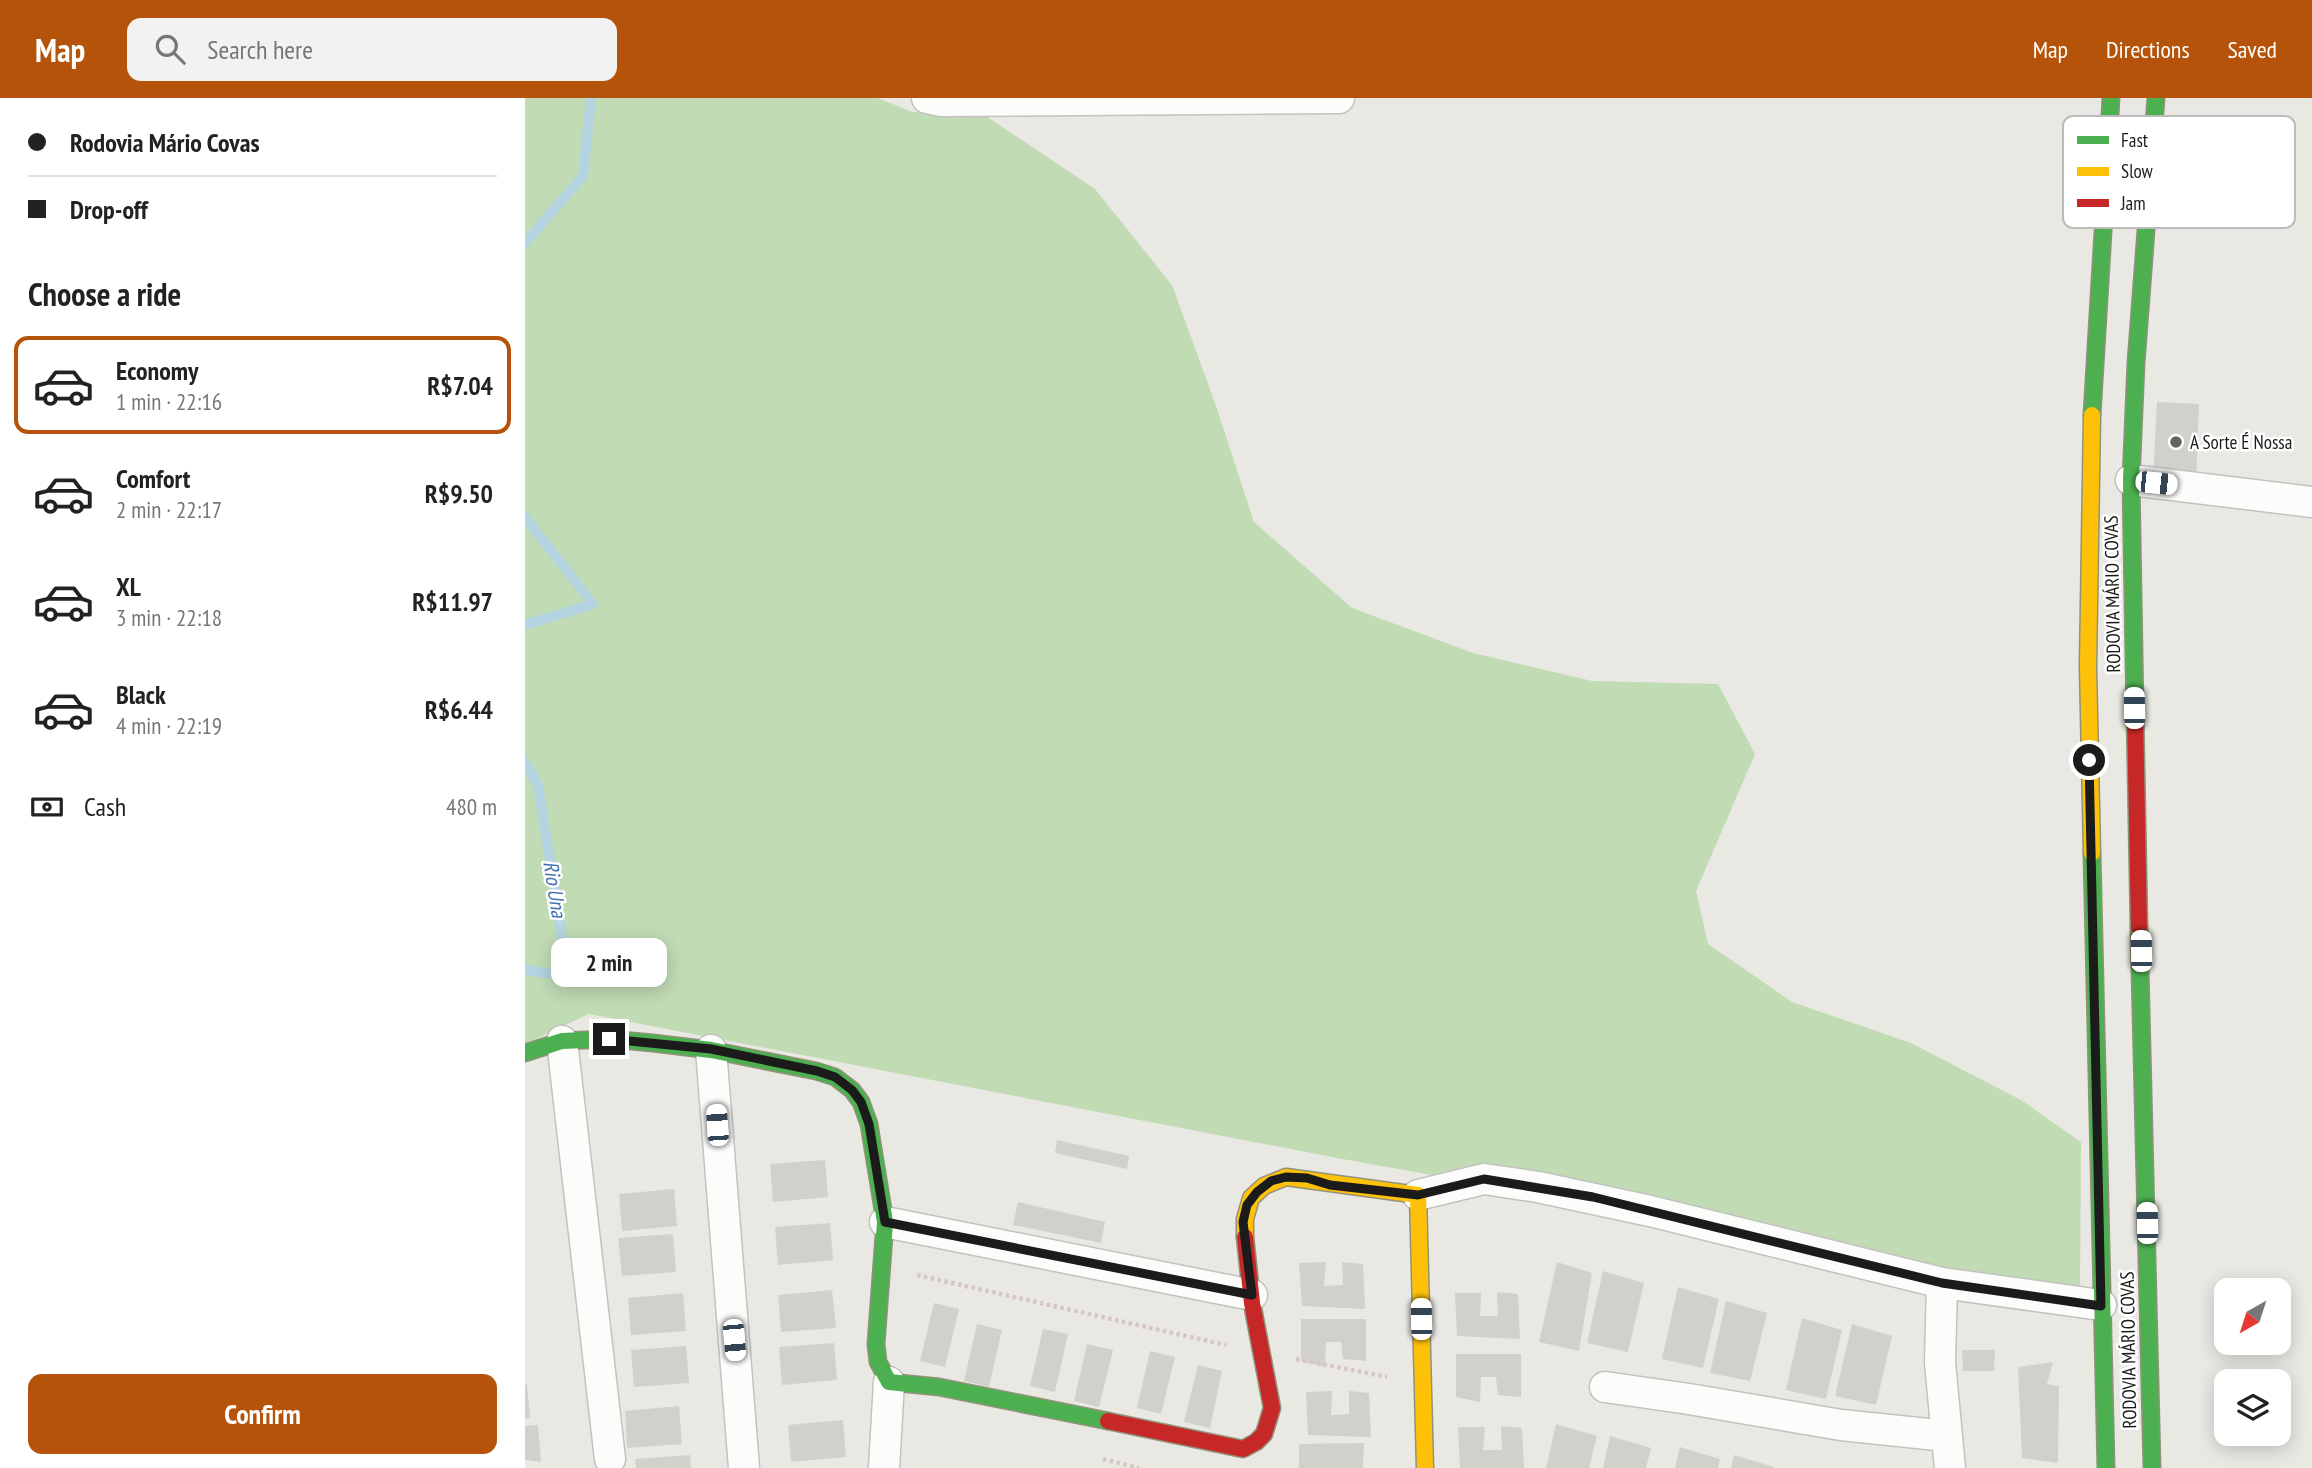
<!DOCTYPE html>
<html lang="en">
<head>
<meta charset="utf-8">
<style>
	:root { --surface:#fff; --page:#f2f2f2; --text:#222; --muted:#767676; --line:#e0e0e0; --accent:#b45309 }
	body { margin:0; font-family:"PT Sans Narrow",sans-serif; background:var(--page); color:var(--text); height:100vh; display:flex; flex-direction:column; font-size:26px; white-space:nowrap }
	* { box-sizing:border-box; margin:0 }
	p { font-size:23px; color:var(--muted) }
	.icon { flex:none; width:38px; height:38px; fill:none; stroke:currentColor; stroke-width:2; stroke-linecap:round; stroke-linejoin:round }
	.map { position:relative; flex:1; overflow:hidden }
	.side { display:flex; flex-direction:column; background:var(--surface); width:525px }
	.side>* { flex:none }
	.top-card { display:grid; align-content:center; height:154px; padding:0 28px; background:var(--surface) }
	.needle { width:46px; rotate:219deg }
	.controls { position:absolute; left:1689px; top:1180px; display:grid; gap:14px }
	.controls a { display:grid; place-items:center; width:77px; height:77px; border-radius:14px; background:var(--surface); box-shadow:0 4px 18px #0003; font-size:35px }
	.end { position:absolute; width:32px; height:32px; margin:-16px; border:9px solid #1b1b1b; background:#fff; box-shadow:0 0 0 4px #fff }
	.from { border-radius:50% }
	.bubble { position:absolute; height:49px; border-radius:14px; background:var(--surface); box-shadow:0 4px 18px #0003; font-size:23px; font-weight:700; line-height:49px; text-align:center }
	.car { position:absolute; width:21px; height:42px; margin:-21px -10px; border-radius:9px; box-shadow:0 0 5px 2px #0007; background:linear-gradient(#fff 24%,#345 0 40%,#fff 0 76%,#345 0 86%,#fff 0) }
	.top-card b { display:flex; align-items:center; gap:24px; height:66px; font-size:26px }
	.top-card b+b { border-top:2px solid var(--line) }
	.top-card i { width:18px; height:18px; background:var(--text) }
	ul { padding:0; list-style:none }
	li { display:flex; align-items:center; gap:21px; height:98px; margin:0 14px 10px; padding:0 14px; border:4px solid transparent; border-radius:14px }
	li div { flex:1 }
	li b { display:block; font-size:26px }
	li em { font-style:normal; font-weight:700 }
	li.selected { border-color:var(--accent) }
	li>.icon { width:63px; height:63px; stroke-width:1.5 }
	h2 { padding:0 28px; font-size:32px; line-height:84px }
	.pay { display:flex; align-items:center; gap:18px; height:77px; padding:0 28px; font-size:26px }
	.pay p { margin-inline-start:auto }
	.cta { display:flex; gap:14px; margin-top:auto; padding:14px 28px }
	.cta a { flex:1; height:80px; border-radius:14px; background:var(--accent); color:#fff; font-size:28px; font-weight:700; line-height:80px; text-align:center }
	header { display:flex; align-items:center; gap:42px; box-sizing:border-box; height:98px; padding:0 35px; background:var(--accent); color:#fff }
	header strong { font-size:33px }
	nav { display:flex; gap:38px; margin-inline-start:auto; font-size:24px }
	.search { width:490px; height:63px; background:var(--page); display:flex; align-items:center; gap:18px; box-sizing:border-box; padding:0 24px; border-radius:14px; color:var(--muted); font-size:26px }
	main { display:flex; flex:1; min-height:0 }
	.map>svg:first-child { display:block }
	.forest { fill:#c1dbb5 }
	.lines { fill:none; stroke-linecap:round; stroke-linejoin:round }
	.stream { stroke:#b3d4e0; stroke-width:10 }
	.building { fill:#d2d0cb }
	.street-casing { stroke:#c2c2bf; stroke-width:33 }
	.fast-casing { stroke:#90937a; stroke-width:19 }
	.slow-casing { stroke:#90937a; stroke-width:19 }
	.jam-casing { stroke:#90937a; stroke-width:19 }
	.path { stroke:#d6c7c3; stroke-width:4.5; stroke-dasharray:3.5 3.5; stroke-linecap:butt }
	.street { stroke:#fcfcfb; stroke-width:30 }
	.fast { stroke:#4caf50; stroke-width:16 }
	.slow { stroke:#ffc107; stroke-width:16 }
	.jam { stroke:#c62828; stroke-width:16 }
	.route { stroke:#1b1b1b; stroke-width:9 }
	.poi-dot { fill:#636361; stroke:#fff; stroke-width:2.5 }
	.labels { text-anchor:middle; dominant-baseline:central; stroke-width:5; stroke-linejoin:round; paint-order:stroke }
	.poi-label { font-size:19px; fill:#1b1b1b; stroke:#fff; text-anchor:start }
	.street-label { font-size:19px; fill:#1b1b1b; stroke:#fff }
	.water-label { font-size:21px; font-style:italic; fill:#4271af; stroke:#fff }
	.key { fill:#fff; stroke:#bbb; stroke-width:2 }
	.key-label { font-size:19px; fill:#1b1b1b }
</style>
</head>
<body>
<header>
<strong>Map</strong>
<div class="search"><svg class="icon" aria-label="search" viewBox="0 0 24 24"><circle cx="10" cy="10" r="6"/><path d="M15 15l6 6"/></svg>Search here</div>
<nav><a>Map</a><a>Directions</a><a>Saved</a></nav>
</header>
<main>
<section class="side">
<div class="top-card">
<b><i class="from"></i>Rodovia Mário Covas</b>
<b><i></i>Drop-off</b>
</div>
<h2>Choose a ride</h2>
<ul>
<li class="selected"><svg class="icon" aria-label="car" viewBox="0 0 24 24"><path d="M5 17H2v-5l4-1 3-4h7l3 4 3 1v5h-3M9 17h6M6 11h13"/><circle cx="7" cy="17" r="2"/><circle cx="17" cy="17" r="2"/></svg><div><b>Economy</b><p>1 min · 22:16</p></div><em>R$7.04</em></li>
<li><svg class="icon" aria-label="car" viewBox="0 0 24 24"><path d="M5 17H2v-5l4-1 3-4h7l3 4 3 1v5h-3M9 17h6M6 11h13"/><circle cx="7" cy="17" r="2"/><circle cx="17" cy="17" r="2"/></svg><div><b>Comfort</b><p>2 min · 22:17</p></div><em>R$9.50</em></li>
<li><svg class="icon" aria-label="car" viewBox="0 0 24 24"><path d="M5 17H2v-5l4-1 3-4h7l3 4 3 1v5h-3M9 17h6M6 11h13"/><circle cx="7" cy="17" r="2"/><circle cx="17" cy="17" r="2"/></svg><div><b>XL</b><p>3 min · 22:18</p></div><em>R$11.97</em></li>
<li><svg class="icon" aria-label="car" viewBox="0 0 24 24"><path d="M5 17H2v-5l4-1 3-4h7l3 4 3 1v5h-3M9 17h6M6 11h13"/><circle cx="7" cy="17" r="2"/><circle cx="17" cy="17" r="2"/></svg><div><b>Black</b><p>4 min · 22:19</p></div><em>R$6.44</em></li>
</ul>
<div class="pay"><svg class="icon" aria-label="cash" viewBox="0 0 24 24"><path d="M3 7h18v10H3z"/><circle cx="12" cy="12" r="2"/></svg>Cash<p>480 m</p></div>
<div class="cta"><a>Confirm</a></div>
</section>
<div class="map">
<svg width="1787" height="1370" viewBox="0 0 1787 1370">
	<rect width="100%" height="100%" fill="#eae8e2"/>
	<path class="forest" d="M 0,0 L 353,0 L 387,14 L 455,14 L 570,91 L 647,187 L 690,305 L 729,424 L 827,510 L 948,555 L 1067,583 L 1193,586 L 1230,656 L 1171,793 L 1183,846 L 1267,904 L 1386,945 L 1496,1002 L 1556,1044 L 1555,1193 L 812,1060 L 64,916 L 0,946 Z"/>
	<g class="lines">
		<path class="stream" d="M 0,145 L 58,78 L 66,0
			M 0,419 L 68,506 L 0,527
			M 0,664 L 13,687 L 43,878 L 0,872"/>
	</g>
	<path class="building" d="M 1632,304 L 1674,306 L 1671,385 L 1628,383 Z
		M 532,1042 L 604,1058 L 602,1071 L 530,1055 Z
		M 300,1062 L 303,1099 L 248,1104 L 245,1066 Z
		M 149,1091 L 152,1128 L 97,1133 L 94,1096 Z
		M 493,1104 L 580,1124 L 576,1145 L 488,1127 Z
		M 305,1125 L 308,1162 L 253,1167 L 250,1129 Z
		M 148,1136 L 151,1174 L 97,1178 L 93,1140 Z
		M 801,1164 L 799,1188 L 818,1187 L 817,1164 L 838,1166 L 840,1211 L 777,1208 L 774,1165 Z
		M 1032,1164 L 1067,1175 L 1054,1253 L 1014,1244 Z
		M 1078,1173 L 1119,1185 L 1103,1254 L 1062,1245 Z
		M 1153,1189 L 1194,1201 L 1178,1270 L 1137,1261 Z
		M 307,1192 L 311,1230 L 256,1234 L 253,1197 Z
		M 972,1194 L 993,1196 L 995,1241 L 932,1238 L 930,1195 L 956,1195 L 955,1218 L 973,1218 Z
		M 158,1195 L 161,1233 L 106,1237 L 103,1200 Z
		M 1201,1203 L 1242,1215 L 1225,1283 L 1185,1275 Z
		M 409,1205 L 434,1211 L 420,1269 L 395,1263 Z
		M 1277,1220 L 1317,1232 L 1301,1301 L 1261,1292 Z
		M 776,1221 L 841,1221 L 841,1263 L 818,1261 L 816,1244 L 801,1244 L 800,1269 L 776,1263 Z
		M 452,1226 L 477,1232 L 464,1289 L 439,1283 Z
		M 1327,1226 L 1367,1238 L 1351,1307 L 1310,1298 Z
		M 518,1231 L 543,1236 L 530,1294 L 505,1288 Z
		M 309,1245 L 312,1282 L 257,1287 L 254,1249 Z
		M 562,1246 L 588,1252 L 574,1309 L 549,1303 Z
		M 161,1248 L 164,1285 L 109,1289 L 106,1252 Z
		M 1437,1252 L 1470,1252 L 1469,1273 L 1438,1273 Z
		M 625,1253 L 650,1259 L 636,1316 L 612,1310 Z
		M 931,1256 L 996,1256 L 996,1299 L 973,1297 L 971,1279 L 956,1279 L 955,1304 L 931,1299 Z
		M 1528,1264 L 1522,1286 L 1534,1288 L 1533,1365 L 1497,1360 L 1493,1269 Z
		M 673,1267 L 697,1273 L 685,1330 L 659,1324 Z
		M 0,1286 L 2,1286 L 5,1320 L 0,1321 Z
		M 807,1293 L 806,1317 L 824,1316 L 824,1293 L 844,1295 L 846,1339 L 783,1337 L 781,1294 Z
		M 154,1308 L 157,1346 L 102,1350 L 100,1313 Z
		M 318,1322 L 321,1359 L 266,1364 L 263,1327 Z
		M 1031,1326 L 1072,1338 L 1064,1370 L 1021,1370 Z
		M 13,1327 L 16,1364 L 0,1362 L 0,1328 Z
		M 976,1328 L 997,1330 L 999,1370 L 935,1370 L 933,1329 L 960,1329 L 958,1352 L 977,1352 Z
		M 1085,1338 L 1126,1350 L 1121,1370 L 1078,1370 Z
		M 839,1345 L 838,1370 L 774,1370 L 774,1346 Z
		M 1155,1349 L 1195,1361 L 1193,1370 L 1150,1370 Z
		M 165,1357 L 166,1370 L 111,1370 L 110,1361 Z
		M 1209,1357 L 1249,1369 L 1249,1370 L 1206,1370 Z"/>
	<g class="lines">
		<g class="street-casing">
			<path id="street" d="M 402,0 L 415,3 L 814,0
				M 1606,382 L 1787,404
				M 37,943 L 85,1361
				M 186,952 L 219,1370
				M 893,1097 L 959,1081 L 1013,1089 L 1125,1113 L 1417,1185 L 1576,1207
				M 360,1124 L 727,1197
				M 1417,1185 L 1415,1265 L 1425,1370
				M 1080,1289 L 1164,1301 L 1316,1327 L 1422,1338
				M 359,1370 L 364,1284"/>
		</g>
		<g class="fast-casing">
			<path id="fast" d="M 1567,317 L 1586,0
				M 1610,616 L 1606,382 L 1611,265 L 1631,0
				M 1567,755 L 1581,1370
				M 1614,829 L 1627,1370
				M 0,955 L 37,943 L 84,941 L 128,945 L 186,952 L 291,973 L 310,979 L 327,992 L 336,1004 L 344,1026 L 360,1124 L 351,1246 L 353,1264 L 364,1284 L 414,1289 L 583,1323"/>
		</g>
		<g class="slow-casing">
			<path id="slow" d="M 1567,755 L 1563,569 L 1567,317
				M 720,1139 L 720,1121 L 726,1100 L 739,1088 L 761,1079 L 893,1097 L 900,1370"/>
		</g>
		<g class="jam-casing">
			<path id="jam" d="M 1610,616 L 1614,829
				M 583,1323 L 718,1351 L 731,1344 L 739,1336 L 747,1310 L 727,1205 L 720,1139"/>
		</g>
		<path class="path" d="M 392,1177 L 701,1247
			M 771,1261 L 862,1279
			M 578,1361 L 614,1370"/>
		<use href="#street" class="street"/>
		<use href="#fast" class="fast"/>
		<use href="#slow" class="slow"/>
		<use href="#jam" class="jam"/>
	</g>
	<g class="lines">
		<path class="route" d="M 84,941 L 186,951 L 292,973 L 310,979 L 327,992 L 336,1004 L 344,1026 L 360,1124 L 727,1197 L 718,1124 L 722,1107 L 732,1094 L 746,1083 L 761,1079 L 782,1080 L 805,1087 L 893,1097 L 959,1081 L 1068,1099 L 1417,1185 L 1576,1208 L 1564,662"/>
	</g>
	<circle class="poi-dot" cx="1651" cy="344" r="7"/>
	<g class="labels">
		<g class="poi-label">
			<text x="1665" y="344">A Sorte É Nossa</text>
		</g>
		<g class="street-label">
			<text transform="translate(1587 496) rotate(-91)">RODOVIA MÁRIO COVAS</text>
			<text transform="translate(1603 1252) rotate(-91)">RODOVIA MÁRIO COVAS</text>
		</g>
		<g class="water-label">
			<text transform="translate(30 791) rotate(81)">Rio Una</text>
		</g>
	</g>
	<rect x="1538" y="18" width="232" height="112" rx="10" class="key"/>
	<rect x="1552" y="38" width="32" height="8" fill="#4caf50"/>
	<rect x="1552" y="69" width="32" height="9" fill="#ffc107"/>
	<rect x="1552" y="101" width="32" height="8" fill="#c62828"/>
	<g class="key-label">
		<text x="1596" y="49">Fast</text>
		<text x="1596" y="80">Slow</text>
		<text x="1596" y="112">Jam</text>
	</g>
</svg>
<div class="controls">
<a><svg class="needle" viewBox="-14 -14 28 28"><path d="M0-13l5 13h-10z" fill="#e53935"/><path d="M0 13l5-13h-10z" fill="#767676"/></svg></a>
<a><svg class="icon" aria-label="layers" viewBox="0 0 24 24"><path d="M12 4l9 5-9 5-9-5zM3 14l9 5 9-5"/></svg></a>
</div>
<i class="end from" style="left:1564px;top:662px"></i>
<i class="end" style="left:84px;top:941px"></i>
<div class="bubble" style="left:26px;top:840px;width:116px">2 min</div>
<i class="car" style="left:1631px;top:385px;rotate:96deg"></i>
<i class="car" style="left:1609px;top:610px;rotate:359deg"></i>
<i class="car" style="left:1616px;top:853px;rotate:359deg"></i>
<i class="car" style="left:192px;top:1027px;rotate:356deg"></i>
<i class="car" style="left:1622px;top:1125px;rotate:359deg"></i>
<i class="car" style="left:896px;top:1221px;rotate:359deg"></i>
<i class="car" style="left:209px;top:1242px;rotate:175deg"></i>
</div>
</main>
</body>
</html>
